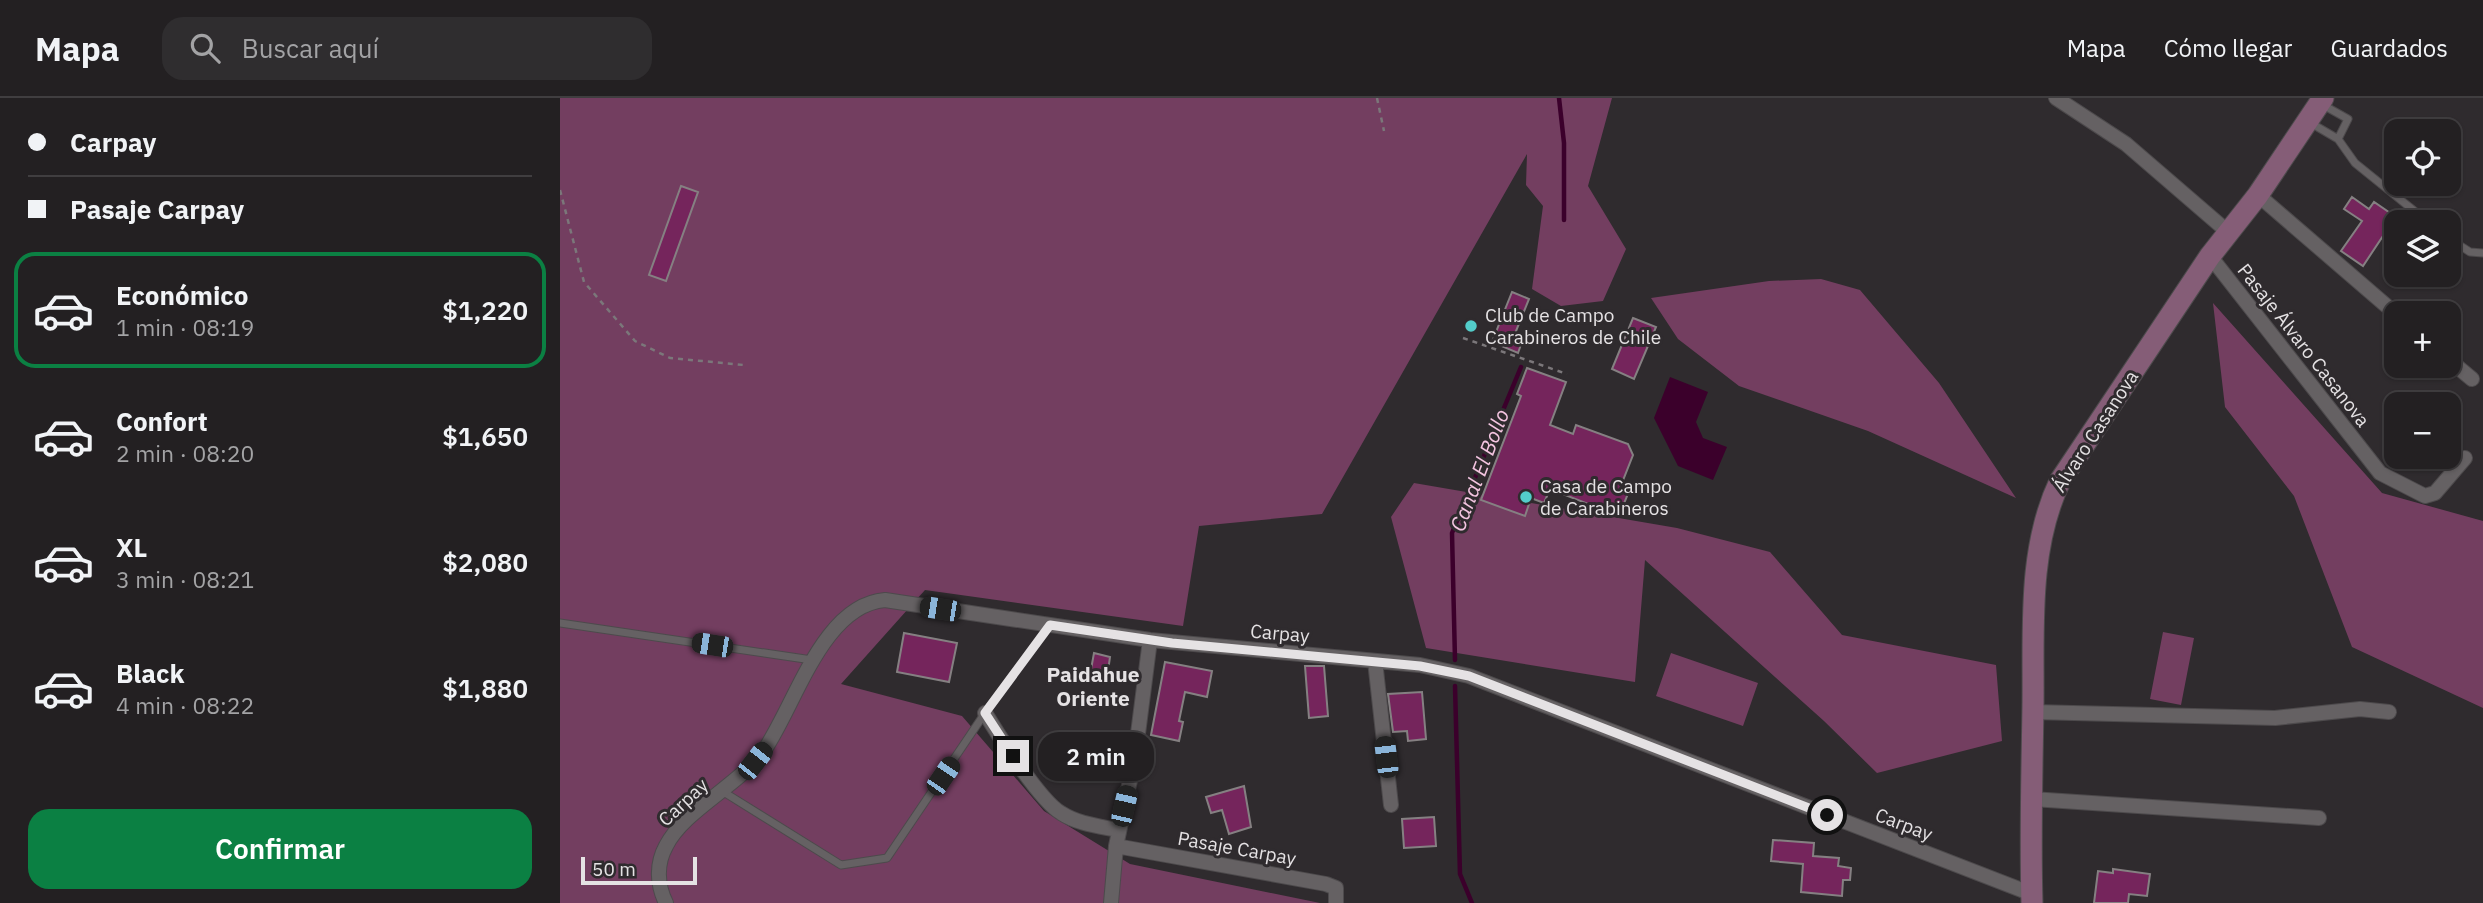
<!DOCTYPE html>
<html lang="es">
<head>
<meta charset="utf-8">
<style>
	:root { --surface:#232022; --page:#2f2d2f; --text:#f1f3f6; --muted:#a3a3a5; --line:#403e40; --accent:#0b8043 }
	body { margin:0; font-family:"IBM Plex Sans",sans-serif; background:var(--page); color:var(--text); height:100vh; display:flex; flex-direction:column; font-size:26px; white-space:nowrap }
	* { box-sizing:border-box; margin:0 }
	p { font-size:23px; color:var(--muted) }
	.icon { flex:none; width:38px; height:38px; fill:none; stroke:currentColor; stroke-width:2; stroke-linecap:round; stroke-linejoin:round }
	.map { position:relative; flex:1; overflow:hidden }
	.details { display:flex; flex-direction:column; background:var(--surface); width:560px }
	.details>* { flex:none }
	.top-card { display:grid; align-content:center; height:154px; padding:0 28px; background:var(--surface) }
	.tools { position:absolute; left:1824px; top:21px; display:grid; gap:14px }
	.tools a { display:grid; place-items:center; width:77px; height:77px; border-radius:14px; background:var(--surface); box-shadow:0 2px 5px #0004,0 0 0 2px var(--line); font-size:35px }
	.scale { position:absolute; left:21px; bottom:18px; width:116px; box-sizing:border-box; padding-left:7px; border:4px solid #e5e2e4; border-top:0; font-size:19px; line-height:24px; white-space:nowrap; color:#e5e2e4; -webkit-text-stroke:5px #2f2b2e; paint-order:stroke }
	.end { position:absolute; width:32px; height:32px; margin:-16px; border:9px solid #e5e2e4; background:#111; box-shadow:0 0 0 4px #111 }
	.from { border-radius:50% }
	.bubble { position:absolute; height:49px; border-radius:21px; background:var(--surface); box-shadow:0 2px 5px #0004,0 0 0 2px var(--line); font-size:23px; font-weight:600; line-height:49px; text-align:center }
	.car { position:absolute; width:21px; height:42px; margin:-21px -10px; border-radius:9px; box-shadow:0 0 5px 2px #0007; background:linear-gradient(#222 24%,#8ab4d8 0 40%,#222 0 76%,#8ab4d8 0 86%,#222 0) }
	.top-card b { display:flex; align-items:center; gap:24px; height:66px; font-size:26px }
	.top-card b+b { border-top:2px solid var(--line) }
	.top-card i { width:18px; height:18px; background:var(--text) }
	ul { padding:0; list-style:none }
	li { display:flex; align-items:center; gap:21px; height:116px; margin:0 14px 10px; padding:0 14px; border:4px solid transparent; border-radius:21px }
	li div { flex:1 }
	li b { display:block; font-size:26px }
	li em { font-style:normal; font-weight:600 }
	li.active { border-color:var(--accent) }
	li>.icon { width:63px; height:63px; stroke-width:1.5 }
	.cta { display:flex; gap:14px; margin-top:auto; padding:14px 28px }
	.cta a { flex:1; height:80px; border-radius:21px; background:var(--accent); color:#fff; font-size:28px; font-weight:600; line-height:80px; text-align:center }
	header { display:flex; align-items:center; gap:42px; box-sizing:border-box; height:98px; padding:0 35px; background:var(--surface); border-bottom:2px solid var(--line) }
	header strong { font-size:33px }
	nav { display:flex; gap:38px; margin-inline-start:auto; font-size:24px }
	.search { width:490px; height:63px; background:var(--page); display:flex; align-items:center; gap:18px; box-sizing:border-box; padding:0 24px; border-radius:21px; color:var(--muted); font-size:26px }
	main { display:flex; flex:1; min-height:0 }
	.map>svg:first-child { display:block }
	.green { fill:#733e60 }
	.water { fill:#3b002b }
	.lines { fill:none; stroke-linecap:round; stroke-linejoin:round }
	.stream { stroke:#3b002b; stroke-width:4.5 }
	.building { fill:#75255c; stroke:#858082; stroke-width:2 }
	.lane-casing { stroke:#4d4a4c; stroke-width:9 }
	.street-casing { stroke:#4d4a4c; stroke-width:16 }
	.secondary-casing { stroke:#4d4a4c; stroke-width:23 }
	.path { stroke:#7b777a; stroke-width:2.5; stroke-dasharray:5 5; stroke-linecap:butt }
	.lane { stroke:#656163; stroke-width:7 }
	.street { stroke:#656163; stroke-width:14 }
	.secondary { stroke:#855d77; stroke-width:21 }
	.route { stroke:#e5e2e4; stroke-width:9 }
	.poi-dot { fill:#53cdca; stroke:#2f2b2e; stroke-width:2.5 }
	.labels { text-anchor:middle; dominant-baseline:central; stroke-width:6; stroke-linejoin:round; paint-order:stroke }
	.poi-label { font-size:19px; fill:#e5e2e4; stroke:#2f2b2e; text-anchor:start }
	.street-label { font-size:19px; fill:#e5e2e4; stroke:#2f2b2e }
	.water-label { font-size:21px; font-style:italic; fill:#f4c5e1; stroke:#2f2b2e }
	.neighbourhood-label { font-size:21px; font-weight:bold; fill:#e5e2e4; stroke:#2f2b2e }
</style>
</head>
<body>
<header>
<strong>Mapa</strong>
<div class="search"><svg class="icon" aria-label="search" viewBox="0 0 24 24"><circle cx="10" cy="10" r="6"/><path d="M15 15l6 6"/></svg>Buscar aquí</div>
<nav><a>Mapa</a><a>Cómo llegar</a><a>Guardados</a></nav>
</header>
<main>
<section class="details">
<div class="top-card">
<b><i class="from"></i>Carpay</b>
<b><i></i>Pasaje Carpay</b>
</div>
<ul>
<li class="active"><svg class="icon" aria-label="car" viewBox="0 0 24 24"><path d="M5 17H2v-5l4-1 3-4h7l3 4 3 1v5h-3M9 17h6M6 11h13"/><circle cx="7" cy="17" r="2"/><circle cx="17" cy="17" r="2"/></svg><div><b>Económico</b><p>1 min · 08:19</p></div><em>$1,220</em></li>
<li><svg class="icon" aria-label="car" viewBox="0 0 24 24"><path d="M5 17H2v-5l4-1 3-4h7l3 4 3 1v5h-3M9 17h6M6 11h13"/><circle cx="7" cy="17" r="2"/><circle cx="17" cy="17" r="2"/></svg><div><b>Confort</b><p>2 min · 08:20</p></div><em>$1,650</em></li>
<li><svg class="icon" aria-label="car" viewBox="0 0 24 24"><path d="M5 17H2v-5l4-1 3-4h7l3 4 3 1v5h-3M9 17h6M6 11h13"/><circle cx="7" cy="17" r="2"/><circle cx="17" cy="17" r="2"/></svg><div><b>XL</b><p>3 min · 08:21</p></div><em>$2,080</em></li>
<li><svg class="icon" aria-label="car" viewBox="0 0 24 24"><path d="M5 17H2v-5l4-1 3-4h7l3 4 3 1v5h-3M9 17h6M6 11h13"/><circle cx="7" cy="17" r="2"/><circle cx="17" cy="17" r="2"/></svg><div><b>Black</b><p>4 min · 08:22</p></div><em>$1,880</em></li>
</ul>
<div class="cta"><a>Confirmar</a></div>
</section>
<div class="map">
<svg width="1923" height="805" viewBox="0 0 1923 805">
	<rect width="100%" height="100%" fill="#2f2b2e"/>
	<path class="green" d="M 0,0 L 1052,0 L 1028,88 L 1066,151 L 1043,203 L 1001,208 L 972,191 L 983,108 L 966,87 L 967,56 L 762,416 L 639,428 L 623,528 L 365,492 L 281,586 L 402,618 L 484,713 L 570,766 L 760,805 L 0,805 Z
		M 1261,181 L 1300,192 L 1379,285 L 1456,400 L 1308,333 L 1179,288 L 1118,241 L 1091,200 L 1209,183 Z
		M 1653,205 L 1822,395 L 1923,423 L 1923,610 L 1792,549 L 1734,398 L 1665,309 Z
		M 854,385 L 1117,430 L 1210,454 L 1282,537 L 1436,567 L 1442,643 L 1317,675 L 1264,623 L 1085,462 L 1075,584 L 866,550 L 831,419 Z
		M 1603,534 L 1634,540 L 1621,607 L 1590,601 Z
		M 1111,555 L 1198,585 L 1183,628 L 1096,598 Z"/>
	<path class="water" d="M 1110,279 L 1148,294 L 1136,324 L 1143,340 L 1167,349 L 1153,382 L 1118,368 L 1094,320 Z"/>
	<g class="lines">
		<path class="stream" d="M 999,0 L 1004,45 L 1004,122
			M 895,562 L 892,435 L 961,269
			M 895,588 L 900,776 L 912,805"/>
	</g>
	<path class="building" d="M 121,88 L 138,94 L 106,183 L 89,177 Z
		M 1792,99 L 1809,111 L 1814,104 L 1836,119 L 1836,147 L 1823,138 L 1803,168 L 1781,153 L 1802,123 L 1784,111 Z
		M 952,194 L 969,201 L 954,238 L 963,241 L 958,255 L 932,244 Z
		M 1073,220 L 1096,229 L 1074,281 L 1052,271 Z
		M 967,270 L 1006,284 L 990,327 L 1013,336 L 1016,327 L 1068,346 L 1073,357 L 1062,385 L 1071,388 L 1059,418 L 990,391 L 984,405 L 971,400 L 965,418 L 921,402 L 961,298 L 957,296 Z
		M 344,535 L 397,545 L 389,584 L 337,574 Z
		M 534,555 L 550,559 L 547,580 L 530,577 Z
		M 605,564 L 652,573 L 647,599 L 625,594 L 619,623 L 623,624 L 619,643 L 591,637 Z
		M 745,568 L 764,568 L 768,618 L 749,620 Z
		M 862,594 L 866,641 L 848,643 L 847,633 L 833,634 L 828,596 Z
		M 684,688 L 691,729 L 669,736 L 662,712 L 651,715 L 646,699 Z
		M 874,719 L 876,748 L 844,750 L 842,721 Z
		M 1213,742 L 1254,745 L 1253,758 L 1279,760 L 1278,768 L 1291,770 L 1290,782 L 1283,782 L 1282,798 L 1241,794 L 1243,766 L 1211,763 Z
		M 1553,771 L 1590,776 L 1587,798 L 1569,796 L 1568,805 L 1534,805 L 1538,773 L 1553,775 Z"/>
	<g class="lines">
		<g class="lane-casing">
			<path id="lane" d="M 1763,7 L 1788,21 L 1778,41 L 1795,65 L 1868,124
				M 1749,24 L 1778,41
				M 1888,140 L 1910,154 L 1923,155
				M 0,525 L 252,562
				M 162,693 L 281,767 L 327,760 L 425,615 L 490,527"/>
		</g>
		<g class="street-casing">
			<path id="street" d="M 1496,0 L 1566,46 L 1668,134
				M 1698,97 L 1836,216
				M 1650,158 L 1820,375 L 1865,398 L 1875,395 L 1905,360
				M 1888,261 L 1912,281
				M 590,542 L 575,659 L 556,748 L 766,786 L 776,790 L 776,805
				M 815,563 L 831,707
				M 1473,614 L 1715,620 L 1800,611 L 1829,614
				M 425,615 C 439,638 480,703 501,715 C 518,726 538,728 558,732
				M 1471,701 L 1759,720
				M 106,805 C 97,787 96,766 106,748 C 124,712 180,687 205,651 C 236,605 263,507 325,502 L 590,542 L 860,567 L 909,578 L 1472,796
				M 551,805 L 556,748"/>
		</g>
		<g class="secondary-casing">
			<path id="secondary" d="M 1472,805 C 1470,739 1472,674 1473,608 C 1474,534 1467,452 1500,383 L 1650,158 L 1698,97 L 1763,0"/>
		</g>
		<path class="path" d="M 817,0 L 824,33
			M 0,92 L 24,184 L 75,243 L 110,260 L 184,267
			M 903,240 L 1007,276"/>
		<use href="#lane" class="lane"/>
		<use href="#street" class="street"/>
		<use href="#secondary" class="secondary"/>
	</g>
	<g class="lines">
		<path class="route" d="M 453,658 L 425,615 L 490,527 L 612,545 L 860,568 L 909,578 L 1267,717"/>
	</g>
	<g class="poi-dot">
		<circle cx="911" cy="228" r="7"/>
		<circle cx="966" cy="399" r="7"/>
	</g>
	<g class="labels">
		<g class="poi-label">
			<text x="925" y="217">Club de Campo<tspan x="925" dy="22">Carabineros de Chile</tspan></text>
			<text x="980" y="388">Casa de Campo<tspan x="980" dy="22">de Carabineros</tspan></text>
		</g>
		<g class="street-label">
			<text transform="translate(1744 247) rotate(52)">Pasaje Álvaro Casanova</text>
			<text transform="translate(1535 333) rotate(-57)">Álvaro Casanova</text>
			<text transform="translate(720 535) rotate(5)">Carpay</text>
			<text transform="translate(123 704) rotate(-43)">Carpay</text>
			<text transform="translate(1344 726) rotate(21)">Carpay</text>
			<text transform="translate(677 750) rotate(10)">Pasaje Carpay</text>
		</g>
		<g class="water-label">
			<text transform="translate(919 372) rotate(-69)">Canal El Bollo</text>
		</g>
		<g class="neighbourhood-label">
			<text x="533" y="576">Paidahue<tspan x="533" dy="24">Oriente</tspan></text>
		</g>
	</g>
</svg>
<div class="tools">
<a><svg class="icon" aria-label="locate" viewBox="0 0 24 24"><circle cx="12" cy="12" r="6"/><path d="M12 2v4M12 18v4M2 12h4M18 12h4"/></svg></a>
<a><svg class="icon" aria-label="layers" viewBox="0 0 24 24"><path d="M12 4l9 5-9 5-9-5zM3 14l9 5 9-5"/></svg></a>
<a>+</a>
<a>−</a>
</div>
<div class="scale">50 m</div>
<i class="end from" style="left:1267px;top:717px"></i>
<i class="end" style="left:453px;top:658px"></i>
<div class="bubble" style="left:478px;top:634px;width:116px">2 min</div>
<i class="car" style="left:380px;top:511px;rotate:279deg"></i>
<i class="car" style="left:152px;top:547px;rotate:279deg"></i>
<i class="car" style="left:826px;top:659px;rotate:353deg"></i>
<i class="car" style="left:195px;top:663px;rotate:38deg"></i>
<i class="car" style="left:383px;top:678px;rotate:34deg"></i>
<i class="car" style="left:564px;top:708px;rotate:13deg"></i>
</div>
</main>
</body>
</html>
